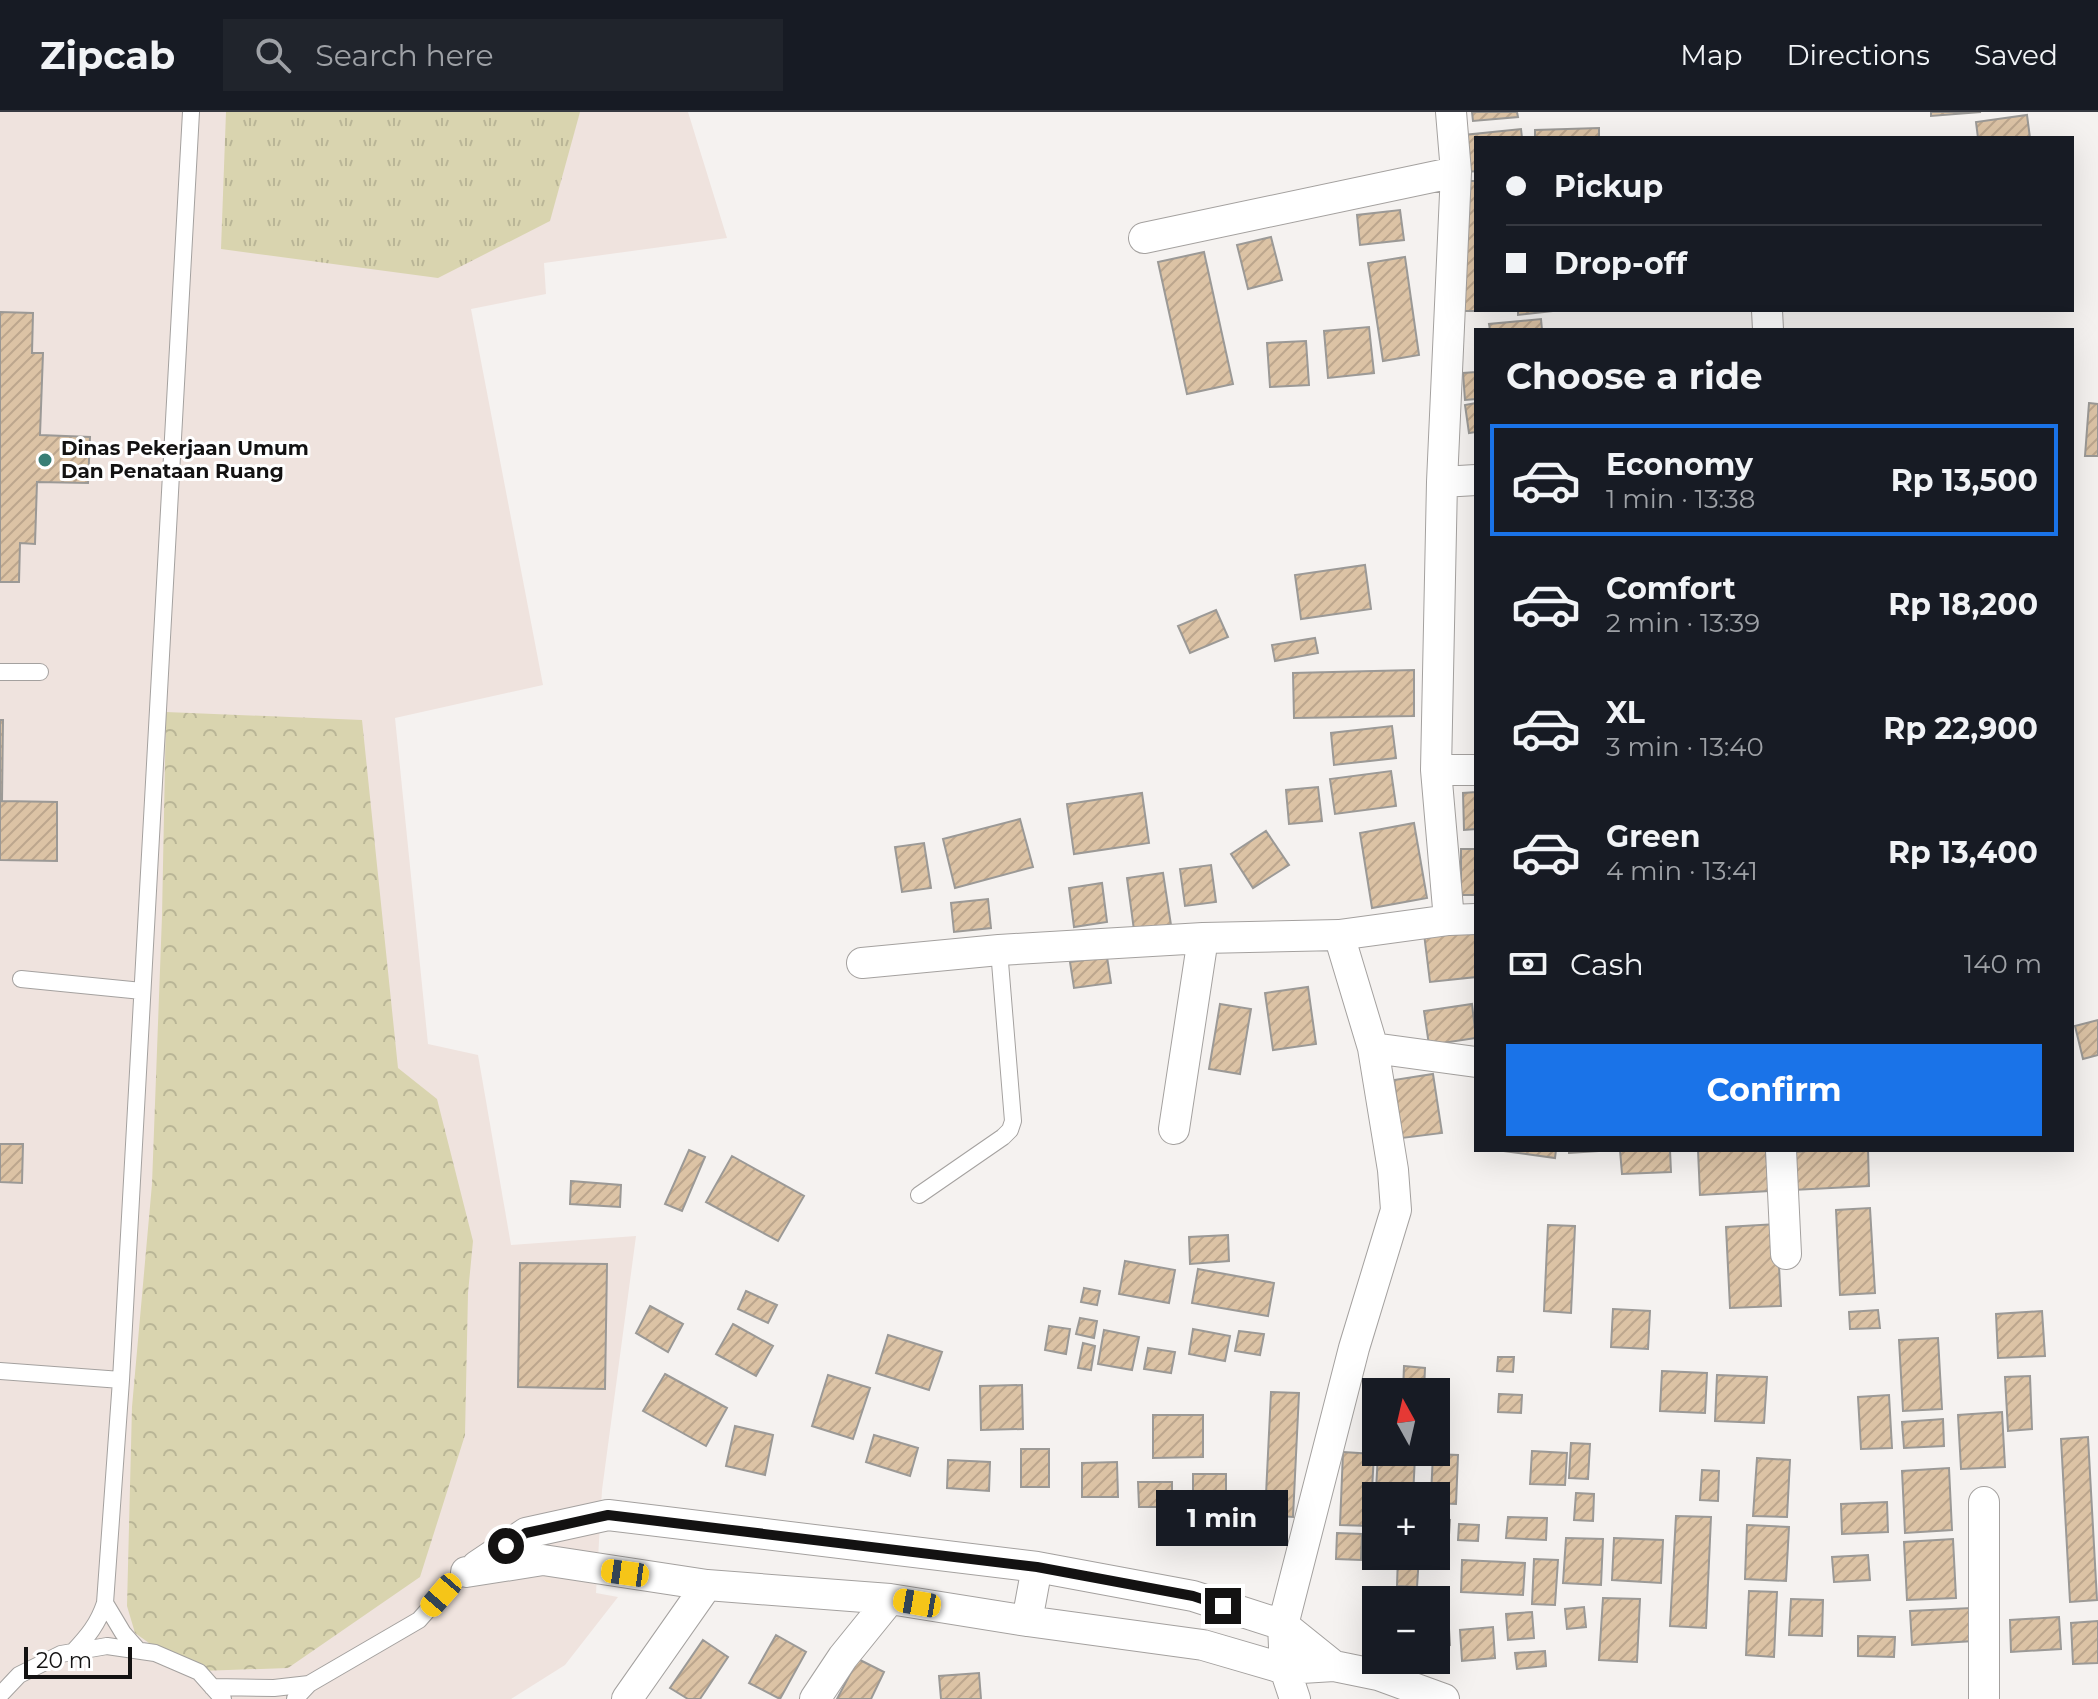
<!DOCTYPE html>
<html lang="en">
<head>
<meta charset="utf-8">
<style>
	:root { --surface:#171b24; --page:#20242c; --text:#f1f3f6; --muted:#9ea1a6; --line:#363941; --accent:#1a73e8 }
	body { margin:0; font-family:Montserrat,sans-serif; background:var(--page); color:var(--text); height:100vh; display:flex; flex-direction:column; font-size:30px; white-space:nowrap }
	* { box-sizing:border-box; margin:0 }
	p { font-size:26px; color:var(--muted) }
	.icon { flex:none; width:44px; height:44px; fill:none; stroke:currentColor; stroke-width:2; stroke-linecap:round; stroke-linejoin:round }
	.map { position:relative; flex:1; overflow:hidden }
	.sheet { position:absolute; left:1474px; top:216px; width:600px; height:824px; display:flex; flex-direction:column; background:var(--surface); border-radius:0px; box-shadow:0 8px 32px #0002 }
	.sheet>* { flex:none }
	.top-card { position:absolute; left:1474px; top:24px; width:600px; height:176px; border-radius:0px; box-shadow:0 8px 32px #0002; display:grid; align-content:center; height:176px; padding:0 32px; background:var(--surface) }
	.needle { width:52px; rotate:352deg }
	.controls { position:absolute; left:1362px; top:1266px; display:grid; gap:16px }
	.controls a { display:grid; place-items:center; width:88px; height:88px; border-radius:0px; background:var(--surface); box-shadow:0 8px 32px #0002; font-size:40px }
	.scale { position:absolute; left:24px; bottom:20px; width:108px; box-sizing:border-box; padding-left:8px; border:4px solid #131212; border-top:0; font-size:22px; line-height:28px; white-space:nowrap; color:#131212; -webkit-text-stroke:6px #fff; paint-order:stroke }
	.end { position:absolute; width:36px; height:36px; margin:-18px; border:10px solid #131212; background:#fff; box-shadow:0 0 0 4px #fff }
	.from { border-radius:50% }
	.bubble { position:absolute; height:56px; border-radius:0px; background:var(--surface); box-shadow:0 8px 32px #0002; font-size:26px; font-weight:700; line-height:56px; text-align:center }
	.car { position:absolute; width:24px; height:48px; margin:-24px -12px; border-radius:10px; box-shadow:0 0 6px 2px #0007; background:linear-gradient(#f5c518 24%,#345 0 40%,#f5c518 0 76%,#345 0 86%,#f5c518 0) }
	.top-card b { display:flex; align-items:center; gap:28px; height:76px; font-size:30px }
	.top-card b+b { border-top:2px solid var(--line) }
	.top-card i { width:20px; height:20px; background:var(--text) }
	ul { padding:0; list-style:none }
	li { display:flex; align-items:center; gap:24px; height:112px; margin:0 16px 12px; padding:0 16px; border:4px solid transparent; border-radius:0px }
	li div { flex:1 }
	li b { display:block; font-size:30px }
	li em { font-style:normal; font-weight:700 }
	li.on { border-color:var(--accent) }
	li>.icon { width:72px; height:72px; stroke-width:1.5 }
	h2 { padding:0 32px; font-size:36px; line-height:96px }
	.pay { display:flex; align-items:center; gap:20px; height:88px; padding:0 32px; font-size:30px }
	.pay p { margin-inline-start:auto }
	.primary-button { display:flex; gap:16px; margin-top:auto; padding:16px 32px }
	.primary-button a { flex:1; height:92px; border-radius:0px; background:var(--accent); color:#fff; font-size:32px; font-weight:700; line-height:92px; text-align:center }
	header { display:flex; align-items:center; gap:48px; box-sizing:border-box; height:112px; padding:0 40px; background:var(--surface); border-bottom:2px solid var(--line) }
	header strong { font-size:38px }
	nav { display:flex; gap:44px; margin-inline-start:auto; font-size:28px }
	.search { width:560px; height:72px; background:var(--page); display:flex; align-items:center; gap:20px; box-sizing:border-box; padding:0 28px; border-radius:0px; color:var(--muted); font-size:30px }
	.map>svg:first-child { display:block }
	.built { fill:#efe3de }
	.grass { fill:url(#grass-tufts) }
	.park { fill:url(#park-crowns) }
	.building { fill:url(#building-hatch); stroke:#9b9996; stroke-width:2 }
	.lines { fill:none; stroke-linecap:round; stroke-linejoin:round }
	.service-casing { stroke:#a4a19f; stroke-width:18 }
	.minor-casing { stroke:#a4a19f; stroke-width:32 }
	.service { stroke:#fff; stroke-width:16 }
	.minor { stroke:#fff; stroke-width:30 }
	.route { stroke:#131212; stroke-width:10 }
	.poi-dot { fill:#387e76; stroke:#fff; stroke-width:3 }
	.labels { text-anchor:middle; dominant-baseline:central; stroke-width:6; stroke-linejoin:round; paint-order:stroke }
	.poi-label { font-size:20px; font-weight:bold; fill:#131212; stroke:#fff; text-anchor:start }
</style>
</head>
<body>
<header>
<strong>Zipcab</strong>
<div class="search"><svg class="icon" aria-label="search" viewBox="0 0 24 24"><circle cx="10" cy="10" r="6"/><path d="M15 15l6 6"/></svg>Search here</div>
<nav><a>Map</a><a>Directions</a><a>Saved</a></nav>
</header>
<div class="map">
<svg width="2098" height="1587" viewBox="0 0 2098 1587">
	<defs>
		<pattern id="grass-tufts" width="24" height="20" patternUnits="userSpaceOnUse" patternTransform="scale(2)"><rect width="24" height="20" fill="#d9d4af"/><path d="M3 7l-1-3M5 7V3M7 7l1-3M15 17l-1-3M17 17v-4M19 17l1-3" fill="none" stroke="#b9b596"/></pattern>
		<pattern id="park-crowns" width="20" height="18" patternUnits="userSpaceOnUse" patternTransform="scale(2)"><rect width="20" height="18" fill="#d9d4af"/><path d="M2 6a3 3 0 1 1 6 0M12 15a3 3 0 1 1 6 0" fill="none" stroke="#b9b596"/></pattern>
		<pattern id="building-hatch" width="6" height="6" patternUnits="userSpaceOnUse" patternTransform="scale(2)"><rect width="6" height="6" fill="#dcc3a5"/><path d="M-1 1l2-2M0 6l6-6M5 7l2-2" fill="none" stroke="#bca68d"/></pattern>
	</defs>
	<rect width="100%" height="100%" fill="#f5f2f0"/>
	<path class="built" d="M 0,0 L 688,0 L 727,126 L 544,151 L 546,182 L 471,197 L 543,573 L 395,606 L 428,932 L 478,943 L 511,1133 L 636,1124 L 602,1378 L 596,1481 L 618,1485 L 565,1553 L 511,1587 L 0,1587 Z"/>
	<path class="grass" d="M 226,0 L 580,0 L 550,109 L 438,166 L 221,137 Z"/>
	<path class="park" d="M 166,600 L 362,608 L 398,956 L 437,987 L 473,1129 L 468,1181 L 465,1323 L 420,1465 L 288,1556 L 200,1559 L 156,1536 L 135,1521 L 127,1494 L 132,1295 L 152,1072 L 162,804 Z"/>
	<path class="building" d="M 1472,0 L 1517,0 L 1518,5 L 1473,9 Z
		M 1931,0 L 1981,0 L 1931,4 Z
		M 2027,3 L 2030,26 L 1978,26 L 1976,10 Z
		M 1599,16 L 1599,26 L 1535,26 L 1535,18 Z
		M 1521,17 L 1522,26 L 1476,26 L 1476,59 L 1468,60 L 1464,23 Z
		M 1462,69 L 1476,69 L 1476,198 L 1484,199 L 1462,199 Z
		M 1400,98 L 1404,128 L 1360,133 L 1357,103 Z
		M 1271,125 L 1282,168 L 1248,177 L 1237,133 Z
		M 1204,140 L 1233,272 L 1187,282 L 1158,150 Z
		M 1405,145 L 1419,243 L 1383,249 L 1368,151 Z
		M 1518,198 L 1552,198 L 1552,199 L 1518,203 Z
		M 0,200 L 33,201 L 32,241 L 43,241 L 40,323 L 90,325 L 88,371 L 37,370 L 35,432 L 20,431 L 19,470 L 0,470 Z
		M 1541,207 L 1542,218 L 1490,218 L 1489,212 Z
		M 1369,215 L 1374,261 L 1328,266 L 1324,219 Z
		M 1306,229 L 1309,273 L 1270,275 L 1267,231 Z
		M 1476,260 L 1476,287 L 1465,288 L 1463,261 Z
		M 1476,291 L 1476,320 L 1469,321 L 1465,293 Z
		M 2089,291 L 2098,292 L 2098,344 L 2085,344 Z
		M 1365,453 L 1371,497 L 1301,507 L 1295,463 Z
		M 1216,498 L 1228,525 L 1190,541 L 1178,514 Z
		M 1315,526 L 1318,541 L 1275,549 L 1272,533 Z
		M 1414,558 L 1414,604 L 1294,606 L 1293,561 Z
		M 0,608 L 3,608 L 2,689 L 57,690 L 57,749 L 0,748 Z
		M 1392,614 L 1396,646 L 1334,653 L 1331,621 Z
		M 1391,659 L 1396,694 L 1335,702 L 1330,667 Z
		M 1318,675 L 1322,709 L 1289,712 L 1286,678 Z
		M 1476,680 L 1476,717 L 1464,718 L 1463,681 Z
		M 1142,681 L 1149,731 L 1074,742 L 1067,692 Z
		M 1020,707 L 1033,755 L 955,776 L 943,727 Z
		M 1414,711 L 1427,786 L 1372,796 L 1360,721 Z
		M 1266,719 L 1289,753 L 1253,776 L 1231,742 Z
		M 924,731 L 931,776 L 902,780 L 895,735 Z
		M 1461,737 L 1476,737 L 1476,783 L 1461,783 Z
		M 1211,753 L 1216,790 L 1185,794 L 1180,757 Z
		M 1163,761 L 1171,813 L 1134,818 L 1127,766 Z
		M 1102,771 L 1107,810 L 1074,815 L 1069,776 Z
		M 988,787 L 991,816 L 954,820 L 951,791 Z
		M 1476,816 L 1476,865 L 1430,870 L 1424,822 Z
		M 1107,845 L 1111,871 L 1074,876 L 1070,850 Z
		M 1308,875 L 1316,932 L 1273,938 L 1265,881 Z
		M 1220,892 L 1251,897 L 1240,962 L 1209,957 Z
		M 1472,892 L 1476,926 L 1429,933 L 1424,899 Z
		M 2098,908 L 2098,943 L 2083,947 L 2075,914 Z
		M 1433,962 L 1442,1021 L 1402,1026 L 1394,968 Z
		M 0,1032 L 23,1032 L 22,1071 L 0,1070 Z
		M 689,1038 L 705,1045 L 682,1099 L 665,1092 Z
		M 1496,1038 L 1556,1038 L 1555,1046 Z
		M 1569,1038 L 1598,1038 L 1598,1039 L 1569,1041 Z
		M 1620,1038 L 1670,1038 L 1671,1060 L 1622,1062 Z
		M 1698,1038 L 1766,1038 L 1769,1079 L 1700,1083 Z
		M 1824,1038 L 1868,1038 L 1869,1074 L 1793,1078 L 1791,1040 Z
		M 732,1044 L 804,1084 L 778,1129 L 706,1090 Z
		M 571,1069 L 621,1073 L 620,1095 L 570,1092 Z
		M 1870,1096 L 1875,1181 L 1840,1183 L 1836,1098 Z
		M 1777,1112 L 1781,1194 L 1730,1196 L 1726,1115 Z
		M 1548,1113 L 1575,1114 L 1571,1201 L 1544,1199 Z
		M 1228,1123 L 1229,1149 L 1190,1152 L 1189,1125 Z
		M 1125,1149 L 1175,1158 L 1169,1191 L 1119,1182 Z
		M 520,1151 L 607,1152 L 605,1277 L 518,1275 Z
		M 1198,1157 L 1274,1171 L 1268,1204 L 1192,1191 Z
		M 1084,1176 L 1100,1179 L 1097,1193 L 1081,1190 Z
		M 746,1179 L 777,1193 L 768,1211 L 738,1197 Z
		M 650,1194 L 683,1212 L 668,1240 L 636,1221 Z
		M 1613,1197 L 1650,1199 L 1648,1237 L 1611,1235 Z
		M 1878,1198 L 1880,1216 L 1850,1217 L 1849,1200 Z
		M 2042,1199 L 2045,1244 L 1998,1246 L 1996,1202 Z
		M 1080,1206 L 1097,1209 L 1094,1226 L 1076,1222 Z
		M 733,1212 L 773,1234 L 756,1264 L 716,1242 Z
		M 1049,1214 L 1070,1217 L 1066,1242 L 1045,1238 Z
		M 1193,1217 L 1230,1224 L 1225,1249 L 1189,1242 Z
		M 1104,1218 L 1139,1225 L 1132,1258 L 1098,1252 Z
		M 1239,1219 L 1264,1222 L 1260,1243 L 1235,1239 Z
		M 888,1223 L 942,1240 L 929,1278 L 876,1261 Z
		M 1938,1226 L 1942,1297 L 1903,1299 L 1899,1228 Z
		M 1083,1231 L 1095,1234 L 1091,1258 L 1078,1256 Z
		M 1148,1236 L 1175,1240 L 1171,1261 L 1144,1257 Z
		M 1498,1245 L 1514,1245 L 1513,1260 L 1497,1259 Z
		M 1404,1254 L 1425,1256 L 1424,1280 L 1403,1280 Z
		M 1662,1259 L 1707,1261 L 1705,1301 L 1660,1299 Z
		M 665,1262 L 727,1296 L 706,1334 L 643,1299 Z
		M 828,1263 L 870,1276 L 853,1327 L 812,1314 Z
		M 1717,1263 L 1767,1265 L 1764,1311 L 1715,1309 Z
		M 2030,1264 L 2032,1317 L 2008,1319 L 2005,1265 Z
		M 1022,1273 L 1023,1317 L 981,1318 L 980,1274 Z
		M 1271,1280 L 1299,1281 L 1293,1405 L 1265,1403 Z
		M 1499,1282 L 1522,1283 L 1521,1301 L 1498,1300 Z
		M 1889,1283 L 1892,1336 L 1861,1337 L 1858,1285 Z
		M 2002,1300 L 2005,1355 L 1961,1357 L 1958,1303 Z
		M 1153,1303 L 1203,1303 L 1203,1345 L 1153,1346 Z
		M 1943,1307 L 1944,1334 L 1904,1336 L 1902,1310 Z
		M 735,1314 L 773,1323 L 765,1363 L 726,1354 Z
		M 874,1323 L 918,1336 L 910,1364 L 866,1350 Z
		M 2088,1325 L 2097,1488 L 2070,1490 L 2061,1327 Z
		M 1571,1331 L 1590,1332 L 1588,1367 L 1569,1366 Z
		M 1021,1337 L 1049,1337 L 1049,1375 L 1021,1375 Z
		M 1532,1339 L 1567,1341 L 1565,1373 L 1530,1372 Z
		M 1343,1340 L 1374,1342 L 1370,1414 L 1340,1413 Z
		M 1378,1342 L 1415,1345 L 1413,1384 L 1376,1384 L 1376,1397 L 1375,1397 Z
		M 1433,1342 L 1458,1343 L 1456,1392 L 1436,1391 L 1436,1384 L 1431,1384 Z
		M 1757,1346 L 1790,1348 L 1787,1405 L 1753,1404 Z
		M 948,1348 L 990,1350 L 989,1379 L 947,1376 Z
		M 1117,1350 L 1118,1385 L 1082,1385 L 1082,1351 Z
		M 1949,1356 L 1952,1418 L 1905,1421 L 1902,1359 Z
		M 1702,1358 L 1719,1359 L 1718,1389 L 1700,1388 Z
		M 1193,1362 L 1226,1362 L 1226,1381 L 1193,1381 Z
		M 1138,1370 L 1172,1370 L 1172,1395 L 1139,1395 Z
		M 1576,1381 L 1594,1382 L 1593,1409 L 1574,1408 Z
		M 1193,1386 L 1240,1386 L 1241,1417 L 1194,1418 Z
		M 1887,1390 L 1888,1420 L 1842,1422 L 1841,1392 Z
		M 1676,1404 L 1711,1405 L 1706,1516 L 1670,1514 Z
		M 1508,1405 L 1547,1406 L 1546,1428 L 1506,1426 Z
		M 1436,1407 L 1450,1408 L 1448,1438 L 1436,1438 Z
		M 1459,1412 L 1479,1413 L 1478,1429 L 1458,1428 Z
		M 1747,1413 L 1789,1415 L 1786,1469 L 1745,1467 Z
		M 1337,1421 L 1362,1422 L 1361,1448 L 1336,1447 Z
		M 1566,1426 L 1603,1427 L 1601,1473 L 1563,1471 Z
		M 1614,1426 L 1663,1428 L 1661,1471 L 1612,1468 Z
		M 1953,1427 L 1956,1486 L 1907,1488 L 1904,1430 Z
		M 1868,1443 L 1870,1468 L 1834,1470 L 1832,1445 Z
		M 1398,1444 L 1419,1444 L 1417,1475 L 1397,1474 Z
		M 1534,1447 L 1558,1448 L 1555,1493 L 1532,1492 Z
		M 1462,1448 L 1525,1451 L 1523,1483 L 1461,1480 Z
		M 1749,1479 L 1777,1480 L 1774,1545 L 1746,1543 Z
		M 1603,1486 L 1640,1487 L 1637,1550 L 1599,1548 Z
		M 1791,1487 L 1823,1488 L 1822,1524 L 1789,1523 Z
		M 1584,1495 L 1586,1515 L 1567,1517 L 1565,1497 Z
		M 1971,1496 L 1973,1529 L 1912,1533 L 1910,1499 Z
		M 1448,1500 L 1450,1533 L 1436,1534 L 1436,1501 Z
		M 1532,1500 L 1534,1526 L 1508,1528 L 1506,1502 Z
		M 2059,1505 L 2061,1537 L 2011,1540 L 2010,1508 Z
		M 2098,1509 L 2098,1551 L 2073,1552 L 2071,1511 Z
		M 1493,1515 L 1495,1546 L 1462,1549 L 1460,1518 Z
		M 776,1523 L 806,1540 L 780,1587 L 749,1571 Z
		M 1858,1524 L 1895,1525 L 1894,1545 L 1858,1544 Z
		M 703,1528 L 728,1545 L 700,1587 L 688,1587 L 670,1576 Z
		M 1545,1539 L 1546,1554 L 1517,1557 L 1515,1541 Z
		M 858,1547 L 884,1560 L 871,1587 L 837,1587 Z
		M 979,1561 L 981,1587 L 941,1587 L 939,1564 Z"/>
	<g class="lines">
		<g class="service-casing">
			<path id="service" d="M 0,560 L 40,560
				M 21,867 L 142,879
				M 919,1083 L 1003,1025 L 1010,1018 L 1013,1009 L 999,838
				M 0,1259 L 121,1268
				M 105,1491 L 123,1521 L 138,1538
				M 73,1540 C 88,1524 98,1512 105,1491 L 121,1268 L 191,0
				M 212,1575 L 274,1576 L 309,1572
				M 0,1583 L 19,1563 L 61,1542 L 107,1534 L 155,1541 L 199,1560 L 223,1587
				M 295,1587 L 309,1572 L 419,1508 L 441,1483 L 466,1460"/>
		</g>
		<g class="minor-casing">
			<path id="minor" d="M 1144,126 L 1456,60
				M 1767,198 L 1768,218
				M 1442,370 L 1476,368
				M 1436,658 L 1476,658
				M 1449,808 L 1436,658 L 1442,370 L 1456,60 L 1451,0
				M 862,851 L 999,838 L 1203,826 L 1339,823 L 1449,808 L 1476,807
				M 1373,936 L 1476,950
				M 1174,1017 L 1203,826
				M 1781,1038 L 1786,1142
				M 1984,1390 L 1984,1587
				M 477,1454 L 526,1421 L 608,1403 L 1037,1455 L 1193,1484 L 1283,1513 L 1334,1554
				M 466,1460 L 543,1448 L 707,1473 L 890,1487 L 1027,1509 L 1203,1533 L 1285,1557 L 1334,1554 L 1378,1563 L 1444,1587
				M 1027,1509 L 1037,1455
				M 627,1587 L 707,1473
				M 815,1587 L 843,1545 L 890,1487
				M 1295,1587 L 1285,1557 L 1283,1513 L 1354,1236 L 1396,1098 L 1393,1058 L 1373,936 L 1339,823"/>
		</g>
		<use href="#service" class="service"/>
		<use href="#minor" class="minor"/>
	</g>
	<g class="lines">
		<path class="route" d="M 506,1434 L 526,1421 L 608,1403 L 1037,1455 L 1193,1484 L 1223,1494"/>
	</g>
	<circle class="poi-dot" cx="45" cy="348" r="8"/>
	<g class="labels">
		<g class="poi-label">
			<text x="61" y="336">Dinas Pekerjaan Umum<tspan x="61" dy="23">Dan Penataan Ruang</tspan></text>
		</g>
	</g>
</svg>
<div class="controls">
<a><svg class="needle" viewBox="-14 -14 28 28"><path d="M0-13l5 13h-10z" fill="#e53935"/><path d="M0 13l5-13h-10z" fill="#9ea1a6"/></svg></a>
<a>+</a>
<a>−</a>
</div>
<div class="scale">20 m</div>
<i class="end from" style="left:506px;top:1434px"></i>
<i class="end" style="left:1223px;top:1494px"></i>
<div class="bubble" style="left:1156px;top:1378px;width:132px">1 min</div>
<i class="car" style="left:625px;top:1461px;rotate:278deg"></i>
<i class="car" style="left:441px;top:1483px;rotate:221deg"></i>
<i class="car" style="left:917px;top:1491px;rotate:280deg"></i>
<div class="top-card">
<b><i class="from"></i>Pickup</b>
<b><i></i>Drop-off</b>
</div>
<section class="sheet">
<h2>Choose a ride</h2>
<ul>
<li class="on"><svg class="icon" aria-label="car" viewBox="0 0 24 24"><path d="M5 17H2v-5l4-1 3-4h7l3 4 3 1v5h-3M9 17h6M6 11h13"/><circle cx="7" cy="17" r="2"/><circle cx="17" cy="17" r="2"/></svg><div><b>Economy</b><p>1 min · 13:38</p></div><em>Rp 13,500</em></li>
<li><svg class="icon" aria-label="car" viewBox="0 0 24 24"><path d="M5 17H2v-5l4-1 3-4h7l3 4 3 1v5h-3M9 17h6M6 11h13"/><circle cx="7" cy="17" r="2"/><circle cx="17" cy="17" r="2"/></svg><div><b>Comfort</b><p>2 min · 13:39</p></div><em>Rp 18,200</em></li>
<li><svg class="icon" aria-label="car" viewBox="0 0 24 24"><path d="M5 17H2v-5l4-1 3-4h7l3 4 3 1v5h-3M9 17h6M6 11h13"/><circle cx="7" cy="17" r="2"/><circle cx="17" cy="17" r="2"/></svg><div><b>XL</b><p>3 min · 13:40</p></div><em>Rp 22,900</em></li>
<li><svg class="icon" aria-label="car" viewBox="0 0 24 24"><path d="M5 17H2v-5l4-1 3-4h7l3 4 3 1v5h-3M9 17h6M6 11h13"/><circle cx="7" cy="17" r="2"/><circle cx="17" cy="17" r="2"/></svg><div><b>Green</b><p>4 min · 13:41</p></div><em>Rp 13,400</em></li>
</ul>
<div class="pay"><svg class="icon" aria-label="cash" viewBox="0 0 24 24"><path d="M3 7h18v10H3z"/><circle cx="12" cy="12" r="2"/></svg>Cash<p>140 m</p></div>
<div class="primary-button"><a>Confirm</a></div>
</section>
</div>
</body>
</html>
